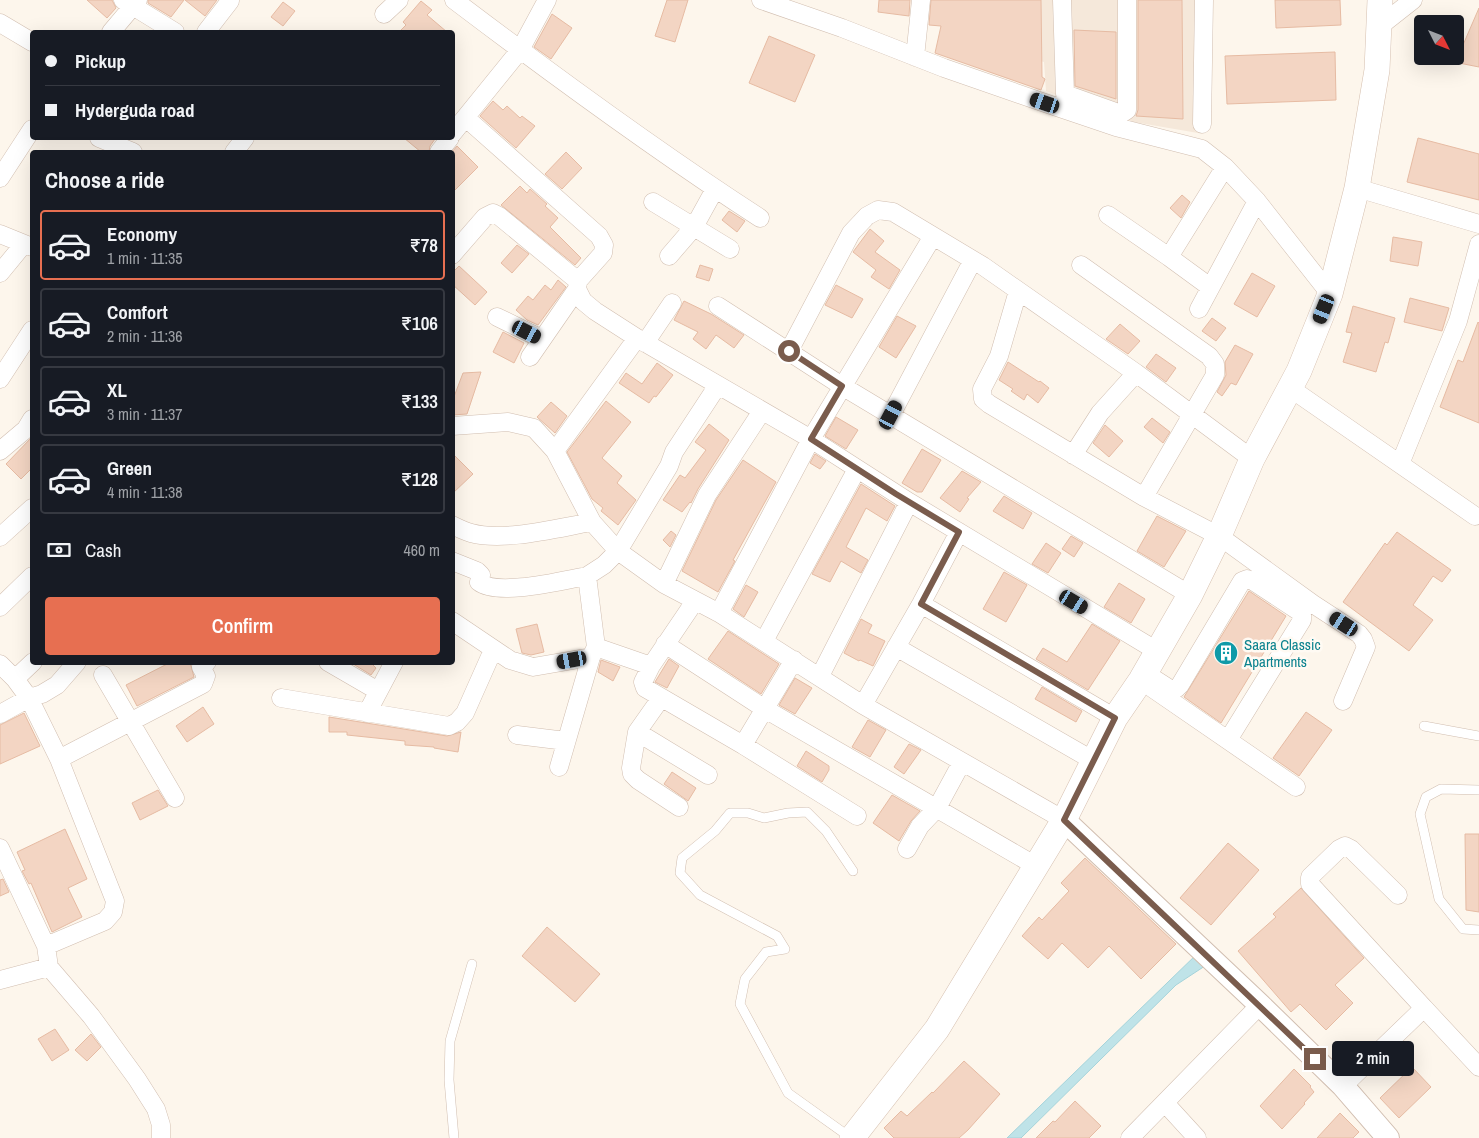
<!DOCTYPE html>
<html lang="en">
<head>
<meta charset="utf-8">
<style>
	:root { --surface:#171b24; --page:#20242c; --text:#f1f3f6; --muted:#9ea1a6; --line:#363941; --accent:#e76f51 }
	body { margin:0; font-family:"Archivo Narrow",sans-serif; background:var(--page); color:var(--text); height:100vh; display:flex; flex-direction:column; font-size:19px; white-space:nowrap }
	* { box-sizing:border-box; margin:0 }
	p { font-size:16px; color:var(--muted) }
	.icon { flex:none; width:28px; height:28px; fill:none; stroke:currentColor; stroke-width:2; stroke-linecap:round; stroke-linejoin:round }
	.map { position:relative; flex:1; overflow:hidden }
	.panel { position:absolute; left:30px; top:150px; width:425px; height:515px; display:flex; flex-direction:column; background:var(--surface); border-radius:5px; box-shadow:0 5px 20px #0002 }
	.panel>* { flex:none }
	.top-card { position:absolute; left:30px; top:30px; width:425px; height:110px; border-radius:5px; box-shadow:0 5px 20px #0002; display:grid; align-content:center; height:110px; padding:0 15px; background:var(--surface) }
	.needle { width:32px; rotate:132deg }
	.controls { position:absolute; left:1414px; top:15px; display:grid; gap:10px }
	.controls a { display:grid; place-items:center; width:50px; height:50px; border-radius:5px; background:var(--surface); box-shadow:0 5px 20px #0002; font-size:25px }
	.end { position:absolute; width:22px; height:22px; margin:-11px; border:6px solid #7a5c4d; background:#fff; box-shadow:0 0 0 2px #fff }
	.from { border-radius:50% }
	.bubble { position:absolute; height:35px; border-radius:5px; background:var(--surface); box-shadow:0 5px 20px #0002; font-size:16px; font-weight:600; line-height:35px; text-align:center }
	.car { position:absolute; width:15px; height:30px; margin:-15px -8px; border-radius:6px; box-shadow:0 0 4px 1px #0007; background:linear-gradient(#222 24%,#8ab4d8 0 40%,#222 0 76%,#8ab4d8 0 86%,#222 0) }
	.top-card b { display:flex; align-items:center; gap:18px; height:48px; font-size:19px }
	.top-card b+b { border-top:1px solid var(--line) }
	.top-card i { width:12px; height:12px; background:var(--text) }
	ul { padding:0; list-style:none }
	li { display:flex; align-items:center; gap:15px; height:70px; margin:0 10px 8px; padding:0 5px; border:2px solid var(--line); border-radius:5px }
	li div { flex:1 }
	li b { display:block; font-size:19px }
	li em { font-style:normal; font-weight:600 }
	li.current { border-color:var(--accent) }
	li>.icon { width:45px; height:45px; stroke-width:1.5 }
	h2 { padding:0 15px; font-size:22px; line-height:60px }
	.pay { display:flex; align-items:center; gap:12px; height:55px; padding:0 15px; font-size:19px }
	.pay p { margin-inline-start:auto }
	.cta { display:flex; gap:10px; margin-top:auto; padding:10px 15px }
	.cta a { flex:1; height:58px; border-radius:5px; background:var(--accent); color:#fff; font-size:20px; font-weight:600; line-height:58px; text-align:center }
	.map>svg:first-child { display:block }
	.residential { fill:#f5e8da }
	.water { fill:#bfe3e8; stroke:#a5d3da }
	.building { fill:#f3d5c3; stroke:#e6bba3 }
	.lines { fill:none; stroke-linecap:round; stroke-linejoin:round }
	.service-casing { stroke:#d1beb0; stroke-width:10 }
	.minor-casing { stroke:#d1beb0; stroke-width:19 }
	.tertiary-casing { stroke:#d1beb0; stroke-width:24 }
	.secondary-casing { stroke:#d6c0b0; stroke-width:26 }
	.service { stroke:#fff; stroke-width:9 }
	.minor { stroke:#fff; stroke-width:18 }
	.tertiary { stroke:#fff; stroke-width:22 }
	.secondary { stroke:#fff; stroke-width:25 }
	.route { stroke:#7a5c4d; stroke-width:6 }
	.labels { text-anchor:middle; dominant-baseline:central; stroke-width:5; stroke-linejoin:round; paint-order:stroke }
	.culture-label { font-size:15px; fill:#0d838f; stroke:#fffaf3; text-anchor:start }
</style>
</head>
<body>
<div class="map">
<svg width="1479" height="1138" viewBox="0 0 1479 1138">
	<rect width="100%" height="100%" fill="#fdf6ec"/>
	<path class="residential" d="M 981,0 L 1195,0 L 1198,133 L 1128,121 L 1046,91 L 1044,62 L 980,44 Z"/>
	<path class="water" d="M 1199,952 L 1211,962 L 1176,985 L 1021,1138 L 1007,1138 Z"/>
	<path class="building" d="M 87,0 L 112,0 L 116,8 L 107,18 Z
		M 148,0 L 184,0 L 171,17 L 148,3 Z
		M 185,0 L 217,0 L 205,16 Z
		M 667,0 L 688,0 L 675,42 L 655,36 Z
		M 879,0 L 910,0 L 909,16 L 878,12 Z
		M 931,0 L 1041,0 L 1042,77 L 1045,79 L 1041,90 L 935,53 L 941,26 L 929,25 Z
		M 1138,0 L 1182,0 L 1183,119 L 1136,116 L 1138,110 Z
		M 1275,0 L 1340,0 L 1341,25 L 1276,28 Z
		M 421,1 L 432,10 L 427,15 L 447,32 L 399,32 L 406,25 L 403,22 Z
		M 283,2 L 295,11 L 283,26 L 271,17 Z
		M 1479,8 L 1479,67 L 1459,63 L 1463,45 Z
		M 552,14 L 572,28 L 551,59 L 534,47 Z
		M 1074,30 L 1116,32 L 1116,99 L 1075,86 Z
		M 769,36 L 815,55 L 795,102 L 749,83 Z
		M 1335,52 L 1336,100 L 1227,104 L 1225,56 Z
		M 493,101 L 503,110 L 507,106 L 520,118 L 522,116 L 535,126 L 516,148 L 480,116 Z
		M 404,138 L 433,138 L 435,139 L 430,146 L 429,152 L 421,152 Z
		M 1418,138 L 1479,154 L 1479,200 L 1407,182 Z
		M 457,146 L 478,167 L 452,193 L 452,152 Z
		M 566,152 L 582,168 L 562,189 L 545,174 Z
		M 520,186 L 527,193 L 530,189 L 547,204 L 545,206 L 558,218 L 550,227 L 581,258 L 575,265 L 501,205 Z
		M 1182,195 L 1190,202 L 1181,218 L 1170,208 Z
		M 729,211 L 745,221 L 737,232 L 722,220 Z
		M 870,229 L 884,241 L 875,252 L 900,270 L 889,289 L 871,277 L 876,270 L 853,252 Z
		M 1393,237 L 1422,242 L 1418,266 L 1390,261 Z
		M 517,245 L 529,254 L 512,273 L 501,263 Z
		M 700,265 L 713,269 L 709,281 L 696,277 Z
		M 459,266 L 487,292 L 475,305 L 452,284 L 452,273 Z
		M 1252,273 L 1275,286 L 1257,317 L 1234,304 Z
		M 558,280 L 566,287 L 538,325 L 527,320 L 516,310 L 528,296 L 533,300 L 545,285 L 551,290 Z
		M 836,285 L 863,299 L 852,318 L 825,305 Z
		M 1410,298 L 1449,308 L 1442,331 L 1404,322 Z
		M 684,301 L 711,314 L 744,335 L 734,348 L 716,335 L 706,349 L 693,339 L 698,332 L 674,320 Z
		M 1353,306 L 1395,318 L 1388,343 L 1385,342 L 1376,372 L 1343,362 L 1352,333 L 1346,332 Z
		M 897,316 L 916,326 L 896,358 L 879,347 Z
		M 1212,318 L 1226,328 L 1216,341 L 1202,331 Z
		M 1478,322 L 1479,323 L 1479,423 L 1440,407 L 1458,360 L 1463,362 Z
		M 1120,324 L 1140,341 L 1128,354 L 1106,339 Z
		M 503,332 L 524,343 L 514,363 L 493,352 Z
		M 1235,345 L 1253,354 L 1236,385 L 1231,383 L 1222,396 L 1217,392 L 1226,375 L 1225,362 Z
		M 1156,354 L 1176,368 L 1166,382 L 1146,367 Z
		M 1008,362 L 1039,382 L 1040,381 L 1049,388 L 1038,403 L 1027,394 L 1024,400 L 1011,391 L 1013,389 L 999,380 Z
		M 657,363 L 673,375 L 656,397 L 654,396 L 649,403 L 619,383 L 626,373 L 642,384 Z
		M 481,372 L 467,414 L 452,415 L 452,402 L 463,373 Z
		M 606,401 L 631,422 L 602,458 L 622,476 L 617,483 L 636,500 L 618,525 L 601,511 L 603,508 L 592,499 L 567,452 Z
		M 551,402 L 567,416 L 555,433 L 537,417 Z
		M 836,417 L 858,430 L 846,449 L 825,436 Z
		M 1152,418 L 1170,432 L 1163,443 L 1144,427 Z
		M 709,424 L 729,440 L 698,489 L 691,503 L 690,502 L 682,512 L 663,500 L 680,475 L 685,478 L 706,450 L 695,442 Z
		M 1105,425 L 1123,441 L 1109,457 L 1093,443 Z
		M 32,437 L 32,468 L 21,479 L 6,464 Z
		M 922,449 L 941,460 L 922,492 L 917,492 L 902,483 Z
		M 452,453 L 473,474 L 452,494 Z
		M 815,454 L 826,461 L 820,469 L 810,463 Z
		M 743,460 L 776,482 L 733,560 L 735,561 L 718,592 L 682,571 L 716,500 Z
		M 962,471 L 981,482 L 967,498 L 969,499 L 960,512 L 940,498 Z
		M 861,484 L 895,506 L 887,521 L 866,508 L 846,547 L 868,560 L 861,573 L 841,561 L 830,582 L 812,574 Z
		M 1004,496 L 1032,513 L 1023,529 L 993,511 Z
		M 1157,516 L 1186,531 L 1164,567 L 1137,551 Z
		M 671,531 L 676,535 L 670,547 L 663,540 Z
		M 1397,532 L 1451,570 L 1442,582 L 1433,576 L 1413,605 L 1433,620 L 1409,651 L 1343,602 L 1385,543 L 1387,545 Z
		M 1071,536 L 1083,543 L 1074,557 L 1062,549 Z
		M 1046,543 L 1061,553 L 1048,573 L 1032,564 Z
		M 1004,572 L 1027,585 L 1006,622 L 983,609 Z
		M 1119,583 L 1145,599 L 1131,623 L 1104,607 Z
		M 746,585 L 758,592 L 744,617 L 733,609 Z
		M 1249,591 L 1286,616 L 1221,723 L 1184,697 Z
		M 861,619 L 872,625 L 868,633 L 885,641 L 873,666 L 860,660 L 859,661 L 844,653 Z
		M 537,624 L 544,652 L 531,655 L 522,653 L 516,629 Z
		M 1092,624 L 1120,641 L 1088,690 L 1036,659 L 1043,648 L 1067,662 Z
		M 728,631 L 779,664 L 761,694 L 708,659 Z
		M 669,659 L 679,666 L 667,688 L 655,682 Z
		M 601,660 L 620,667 L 613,681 L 598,672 Z
		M 171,662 L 190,662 L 194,677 L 137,706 L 126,685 Z
		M 350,662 L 370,662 L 376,668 L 371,675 Z
		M 795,678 L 812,688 L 795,714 L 779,705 Z
		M 1042,687 L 1082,711 L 1076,722 L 1035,699 Z
		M 203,707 L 214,724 L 187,742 L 176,726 Z
		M 1306,712 L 1332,730 L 1299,776 L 1273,758 Z
		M 24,713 L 40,746 L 0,764 L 0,725 Z
		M 329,717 L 447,736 L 461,732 L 458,752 L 434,748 L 434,747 L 405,745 L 405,741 L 347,735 L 347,732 L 329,732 Z
		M 868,720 L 886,730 L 870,757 L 852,747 Z
		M 909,744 L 921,750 L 904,774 L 894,767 Z
		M 806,751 L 829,766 L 829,770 L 822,782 L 797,766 Z
		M 672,772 L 696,788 L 688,801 L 664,784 Z
		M 158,790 L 168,806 L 140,820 L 132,803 Z
		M 892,795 L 920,811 L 911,821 L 899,841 L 873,823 Z
		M 65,829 L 87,879 L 68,888 L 82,917 L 52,932 L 31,883 L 29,884 L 22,871 L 25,870 L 17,852 Z
		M 1465,834 L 1479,834 L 1479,912 L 1466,910 Z
		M 1228,843 L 1259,870 L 1211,925 L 1180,898 Z
		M 1085,858 L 1176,944 L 1141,979 L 1109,946 L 1088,968 L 1062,943 L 1048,959 L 1022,936 L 1039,917 L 1042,920 L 1069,891 L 1061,883 Z
		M 3,879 L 9,892 L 0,896 L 0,880 Z
		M 1301,888 L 1364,958 L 1335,985 L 1353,1003 L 1326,1030 L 1300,1004 L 1291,1012 L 1238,951 L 1276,917 L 1273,914 Z
		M 547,927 L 600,974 L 575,1002 L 522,956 Z
		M 55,1029 L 69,1050 L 52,1061 L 38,1039 Z
		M 91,1034 L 101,1047 L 87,1061 L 75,1050 Z
		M 964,1061 L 1000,1094 L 968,1130 L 959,1138 L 894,1138 L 884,1128 L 901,1111 L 907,1116 L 932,1092 L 933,1093 Z
		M 1412,1067 L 1431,1087 L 1399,1118 L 1380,1098 Z
		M 1294,1069 L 1311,1086 L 1310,1087 L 1314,1092 L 1304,1103 L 1305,1104 L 1282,1129 L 1260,1106 Z
		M 1075,1101 L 1101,1126 L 1089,1138 L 1036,1138 L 1053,1121 L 1055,1122 Z
		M 1340,1113 L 1359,1132 L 1353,1138 L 1317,1138 Z"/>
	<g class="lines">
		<g class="service-casing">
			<path id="service" d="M 1424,726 L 1479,736
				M 1479,790 L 1441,789 L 1426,797 L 1420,814 L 1439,899 L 1463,929 L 1479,930
				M 454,1138 L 449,1080 L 450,1041 L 472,964
				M 851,1138 L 788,1093 L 740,1004 L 745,979 L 766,952 L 785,949 L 777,936 L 700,895 L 680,873 L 682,858 L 715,831 L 730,813 L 748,813 L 764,818 L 788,813 L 807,812 L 826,831 L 853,871"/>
		</g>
		<g class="minor-casing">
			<path id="minor" d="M 123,0 L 175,32
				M 454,0 C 553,75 655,150 760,218
				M 761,0 L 842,28 L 944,68 L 1045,103 L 1116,127 L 1202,149 L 1225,167 L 1257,201 L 1330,294
				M 1062,0 L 1065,94 L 1121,114 L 1127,110 L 1127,0
				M 384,14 L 399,0
				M 0,23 L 32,42
				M 1380,26 L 1413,0
				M 111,32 L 138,0
				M 206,32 L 230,1
				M 915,57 L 921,0
				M 466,118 L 599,236 L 604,245 L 603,253 L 578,281 L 577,289 L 583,301 L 595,311 L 637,338 L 811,439 L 909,502 L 1157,651
				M 1202,124 L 1204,0
				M 452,134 L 520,50 L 547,0
				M 99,138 L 133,152
				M 234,152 L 245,138
				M 439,152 L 450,138
				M 0,178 L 32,129
				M 1357,188 L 1479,224
				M 653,202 L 730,249
				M 1108,215 L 1169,257 L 1210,287
				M 0,234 L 32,247
				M 452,255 L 485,217 L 493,213 L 499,216 L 578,281
				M 669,256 L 694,227 L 715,189
				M 1169,257 L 1225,167
				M 1081,265 L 1209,356 L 1215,364 L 1215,375 L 1144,497
				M 0,273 L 23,245
				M 1018,291 L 999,356 L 982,389 L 983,399 L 989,404 L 1144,497 L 1219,536 L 1313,604 L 1359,634 L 1363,639 L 1366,647 L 1343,701
				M 718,306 L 842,386 L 1190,595
				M 1199,309 L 1257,201
				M 497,317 L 542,339
				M 645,343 L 672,303
				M 789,351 L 851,233 L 867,216 L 878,210 L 893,212 L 983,266 L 1136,373 L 1252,459
				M 530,357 L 577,289
				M 0,379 L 32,330
				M 1290,388 L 1475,516
				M 891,415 L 973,260
				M 452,426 L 508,422 L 534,428 L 555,451 L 592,522 L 618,551 L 664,584 L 719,613 L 863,705 L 1064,820
				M 0,451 L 26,429 L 32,419
				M 555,451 L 637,338
				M 1073,455 L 1100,413 L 1136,373
				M 1400,464 L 1458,321 L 1479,244
				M 452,525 C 458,528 464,531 471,533 C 504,542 557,528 592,522
				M 0,537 L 32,508
				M 452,561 L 477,571 L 481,575 L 479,582 C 498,597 564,580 587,576
				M 664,584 L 707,495 L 762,411
				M 695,601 L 651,666 L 643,682 L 645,688 L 743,745 L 857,816
				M 921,604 L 1115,718
				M 0,607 L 32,576
				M 719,613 L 811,439 L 933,236
				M 452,621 L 510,660 L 533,667 L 591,657 L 596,647 L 651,666
				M 764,641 L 857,469
				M 665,644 L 765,709 L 1036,866
				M 596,647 L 587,576 L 604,565 L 618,551 L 669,466 L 674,452 L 718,385
				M 896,647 L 1094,761
				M 328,662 L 378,691
				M 0,664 L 15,679 L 29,698 L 59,759 L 115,901 L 113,912 L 105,921 L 46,946
				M 1145,673 L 1170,689 L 1176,689 L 1180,685 L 1242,581 L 1247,579 L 1253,581 L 1300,612 L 1302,615 L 1302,620 L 1228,740
				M 103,675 L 175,798
				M 820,676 L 909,502
				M 15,679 L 33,662
				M 1152,688 L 1296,787
				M 281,698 L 449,726 L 457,722 L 465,713 L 493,650
				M 661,698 L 637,732 L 631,768 L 632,774 L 638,780 L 679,807
				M 863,705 L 921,604 L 959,532
				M 367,713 L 394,662
				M 0,714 L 29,698 L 42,694 L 57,685 L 77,662
				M 637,732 L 708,775
				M 517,735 L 566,741
				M 743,745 L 794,660
				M 59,759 L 203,684 L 206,676 L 201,667 L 207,662
				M 559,767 L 591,657
				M 0,848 L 46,946 L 49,967 L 91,1016 L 137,1079 L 156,1109 L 161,1125 L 161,1138
				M 907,849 L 920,826 L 937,808 L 962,762
				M 0,980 L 49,967
				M 1424,1008 L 1479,1067
				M 1343,1086 L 1424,1008 L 1310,884 L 1310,877 L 1339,849 L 1345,846 L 1351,849 L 1398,895
				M 1165,1103 L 1197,1138
				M 1130,1138 L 1260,1005"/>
		</g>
		<g class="tertiary-casing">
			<path id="tertiary" d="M 1064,820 L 1260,1005 L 1343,1086 L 1388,1138"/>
		</g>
		<g class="secondary-casing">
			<path id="secondary" d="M 852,1138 L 937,1029 L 1064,820 L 1115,718 L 1141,680 L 1190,595 L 1219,536 L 1252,459 L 1299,371 L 1330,294 L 1357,188 L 1377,70 L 1380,0"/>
		</g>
		<use href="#service" class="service"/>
		<use href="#minor" class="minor"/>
		<use href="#tertiary" class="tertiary"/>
		<use href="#secondary" class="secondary"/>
	</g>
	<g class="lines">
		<path class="route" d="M 789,351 L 842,386 L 811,439 L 896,494 L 959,532 L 921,604 L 1115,718 L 1064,820 L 1315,1059"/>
	</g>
	<defs>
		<g id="building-disc" transform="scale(1.25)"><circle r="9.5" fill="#0f9aa8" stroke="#fffaf3"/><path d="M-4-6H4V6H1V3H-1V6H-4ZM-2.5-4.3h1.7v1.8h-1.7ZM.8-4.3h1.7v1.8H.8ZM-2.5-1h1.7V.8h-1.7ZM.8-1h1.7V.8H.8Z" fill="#fff"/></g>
	</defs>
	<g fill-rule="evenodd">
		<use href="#building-disc" x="1226" y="653"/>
	</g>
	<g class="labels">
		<g class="culture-label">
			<text x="1244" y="644">Saara Classic<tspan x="1244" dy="17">Apartments</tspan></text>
		</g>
	</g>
</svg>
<div class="controls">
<a><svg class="needle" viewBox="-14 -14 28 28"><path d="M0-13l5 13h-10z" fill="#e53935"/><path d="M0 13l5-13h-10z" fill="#9ea1a6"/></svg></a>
</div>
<i class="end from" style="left:789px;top:351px"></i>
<i class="end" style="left:1315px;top:1059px"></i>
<div class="bubble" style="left:1332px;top:1041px;width:82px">2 min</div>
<i class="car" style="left:1045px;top:103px;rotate:289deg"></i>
<i class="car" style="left:1324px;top:309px;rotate:202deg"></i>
<i class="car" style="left:527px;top:332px;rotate:117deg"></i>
<i class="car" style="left:891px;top:415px;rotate:28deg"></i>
<i class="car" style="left:1074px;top:602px;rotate:121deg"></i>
<i class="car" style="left:1344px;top:624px;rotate:303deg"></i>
<i class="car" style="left:572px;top:660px;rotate:260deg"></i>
<div class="top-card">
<b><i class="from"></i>Pickup</b>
<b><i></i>Hyderguda road</b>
</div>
<section class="panel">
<h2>Choose a ride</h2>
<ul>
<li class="current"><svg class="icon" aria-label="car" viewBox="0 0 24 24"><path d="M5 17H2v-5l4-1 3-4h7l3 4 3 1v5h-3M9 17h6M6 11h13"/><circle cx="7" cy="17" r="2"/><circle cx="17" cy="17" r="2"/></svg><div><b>Economy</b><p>1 min · 11:35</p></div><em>₹78</em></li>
<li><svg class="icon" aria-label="car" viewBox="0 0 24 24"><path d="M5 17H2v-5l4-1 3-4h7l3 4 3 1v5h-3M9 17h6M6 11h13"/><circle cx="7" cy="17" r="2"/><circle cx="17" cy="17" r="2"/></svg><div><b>Comfort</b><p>2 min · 11:36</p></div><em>₹106</em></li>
<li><svg class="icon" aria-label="car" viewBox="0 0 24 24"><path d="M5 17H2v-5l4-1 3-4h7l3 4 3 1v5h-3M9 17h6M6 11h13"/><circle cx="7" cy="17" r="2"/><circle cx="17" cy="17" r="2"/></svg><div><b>XL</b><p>3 min · 11:37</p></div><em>₹133</em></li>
<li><svg class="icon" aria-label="car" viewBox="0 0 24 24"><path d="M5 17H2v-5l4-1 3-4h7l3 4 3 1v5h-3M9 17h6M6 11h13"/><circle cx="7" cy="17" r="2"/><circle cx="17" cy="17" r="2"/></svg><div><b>Green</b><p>4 min · 11:38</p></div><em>₹128</em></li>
</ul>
<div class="pay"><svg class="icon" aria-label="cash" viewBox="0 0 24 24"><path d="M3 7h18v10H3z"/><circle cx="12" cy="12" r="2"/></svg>Cash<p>460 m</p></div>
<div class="cta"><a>Confirm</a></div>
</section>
</div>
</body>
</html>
